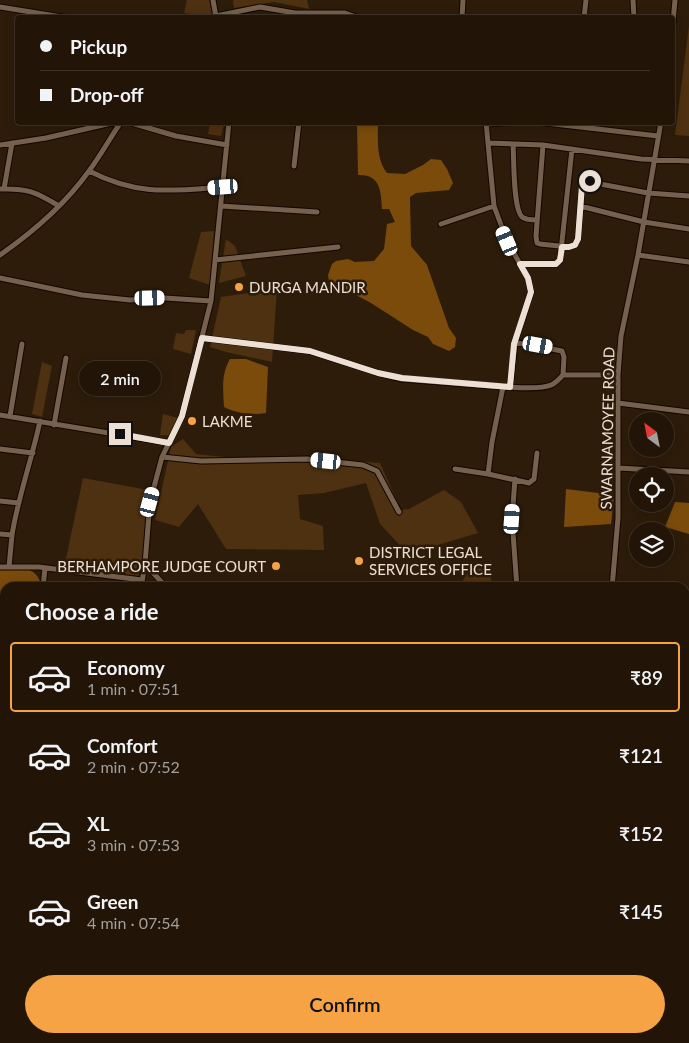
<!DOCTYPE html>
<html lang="en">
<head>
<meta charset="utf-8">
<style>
	:root { --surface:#221508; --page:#2a1e12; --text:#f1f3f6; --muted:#a29f9c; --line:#3f3429; --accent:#f5a345 }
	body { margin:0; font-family:Lato,sans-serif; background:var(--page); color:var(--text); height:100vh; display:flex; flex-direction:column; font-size:19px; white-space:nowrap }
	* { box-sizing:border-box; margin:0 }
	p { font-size:16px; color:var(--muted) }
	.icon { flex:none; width:28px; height:28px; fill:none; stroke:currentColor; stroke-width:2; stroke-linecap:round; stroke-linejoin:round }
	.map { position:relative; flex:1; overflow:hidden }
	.side { position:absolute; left:0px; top:582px; width:690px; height:461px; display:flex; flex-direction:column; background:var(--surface); border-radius:15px 15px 0 0; box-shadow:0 2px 12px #0003,0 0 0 1px var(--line) }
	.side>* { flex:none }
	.guide { position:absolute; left:15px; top:15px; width:660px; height:110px; border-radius:5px; box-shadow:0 2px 12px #0003,0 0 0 1px var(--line); display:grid; align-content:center; height:110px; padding:0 25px; background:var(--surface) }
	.needle { width:32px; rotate:328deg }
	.controls { position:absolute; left:629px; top:412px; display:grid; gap:10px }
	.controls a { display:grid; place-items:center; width:45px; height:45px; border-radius:50%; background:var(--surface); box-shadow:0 2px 12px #0003,0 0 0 1px var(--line); font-size:25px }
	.end { position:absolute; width:22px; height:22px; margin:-11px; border:6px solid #ece0d5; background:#111; box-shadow:0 0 0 2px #111 }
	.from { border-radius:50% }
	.bubble { position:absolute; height:35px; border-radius:18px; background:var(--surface); box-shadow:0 2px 12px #0003,0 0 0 1px var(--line); font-size:16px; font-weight:600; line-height:35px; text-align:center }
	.car { position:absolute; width:15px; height:30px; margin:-15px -8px; border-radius:6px; box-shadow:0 0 4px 1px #0007; background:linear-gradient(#fff 24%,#345 0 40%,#fff 0 76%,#345 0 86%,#fff 0) }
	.guide b { display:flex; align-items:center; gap:18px; height:48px; font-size:19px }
	.guide b+b { border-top:1px solid var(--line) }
	.guide i { width:12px; height:12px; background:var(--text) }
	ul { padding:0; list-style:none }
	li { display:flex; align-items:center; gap:15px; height:70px; margin:0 10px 8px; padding:0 15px; border:2px solid transparent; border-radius:5px }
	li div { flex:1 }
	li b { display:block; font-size:19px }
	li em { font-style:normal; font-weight:600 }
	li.current { border-color:var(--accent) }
	li>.icon { width:45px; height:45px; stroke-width:1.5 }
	h2 { padding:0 25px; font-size:22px; line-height:60px }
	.button { display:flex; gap:10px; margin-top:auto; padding:10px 25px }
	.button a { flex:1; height:58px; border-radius:30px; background:var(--accent); color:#111; font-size:20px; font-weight:600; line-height:58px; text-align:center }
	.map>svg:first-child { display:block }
	.green { fill:#4e3110 }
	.water { fill:#7b4b0c }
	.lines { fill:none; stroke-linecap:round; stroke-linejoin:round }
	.street-casing { stroke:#140600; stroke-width:7 }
	.street { stroke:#75614d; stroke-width:5 }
	.route { stroke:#ece0d5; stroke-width:6 }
	.poi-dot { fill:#f5a345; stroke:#2d1c0a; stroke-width:2 }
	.labels { text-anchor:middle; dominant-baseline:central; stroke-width:5; stroke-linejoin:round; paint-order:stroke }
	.poi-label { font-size:15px; fill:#ece0d5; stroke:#2d1c0a; text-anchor:start }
	.street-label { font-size:15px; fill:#ece0d5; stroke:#2d1c0a }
</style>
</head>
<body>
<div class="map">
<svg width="689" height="1043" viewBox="0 0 689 1043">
	<rect width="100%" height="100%" fill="#2d1c0a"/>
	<path class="green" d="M 187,0 L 209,0 L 213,17 L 184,13 Z
		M 233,0 L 307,0 L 309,9 L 274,2 L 234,8 Z
		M 689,26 L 689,136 L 675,135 Z
		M 210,123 L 224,124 L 221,136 L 208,134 Z
		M 214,231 L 210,285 L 189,278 L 201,232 Z
		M 226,239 L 235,246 L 246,276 L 219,283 Z
		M 277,289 L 272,362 L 226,352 L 210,347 L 221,297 Z
		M 186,330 L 196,330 L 191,354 L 173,349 L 176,333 L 184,334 Z
		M 42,362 L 52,366 L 42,417 L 32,414 Z
		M 163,414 L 178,418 L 174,436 L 160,435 Z
		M 183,439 L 196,454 L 243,459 L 295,457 L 380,463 L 401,510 L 409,509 L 444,490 L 461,502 L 478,533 L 408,554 L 380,524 L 366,483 L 324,493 L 298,495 L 300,519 L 323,526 L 324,550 L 226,549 L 198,504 L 179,527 L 155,520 L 171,447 Z
		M 83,478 L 148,490 L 144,555 L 138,577 L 64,568 Z
		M 491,568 L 491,587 L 348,587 L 416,584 L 426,582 L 438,587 L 462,582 L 470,569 Z
		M 5,817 L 5,864 L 0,864 L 0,818 Z"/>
	<path class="water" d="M 357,123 L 378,123 C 378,139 376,160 387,173 L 405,174 L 423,165 L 431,159 L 441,160 L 447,169 L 453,183 L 449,190 L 416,193 L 410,197 L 411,246 L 427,265 L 449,328 L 456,338 L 455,347 L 449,351 L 433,344 L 428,337 L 413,330 L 371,303 L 354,294 L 339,290 L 329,281 L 328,275 L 332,264 L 336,261 L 348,259 L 355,262 L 374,261 L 384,249 L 387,224 L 395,222 L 389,209 L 382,209 C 381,190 380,174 358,175 Z
		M 230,359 L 246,359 L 268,367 L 266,413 C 251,415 238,414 224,407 C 223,390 221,374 230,359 Z
		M 566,489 L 614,495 L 611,524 L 564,527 Z
		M 675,502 L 689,503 L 689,534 L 665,527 Z
		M 0,567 C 17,568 39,565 41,587 L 5,588 L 5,615 L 0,614 Z"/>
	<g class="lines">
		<g class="street-casing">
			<path id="street" d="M 213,0 L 216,17
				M 633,0 L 634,18
				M 0,7 L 68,18
				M 216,16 L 260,7 L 295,13 L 345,13 L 359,18
				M 462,18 L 463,0
				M 584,18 L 586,0
				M 672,33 L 675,0
				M 128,122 L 176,136 L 227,145
				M 486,122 L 494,206 L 507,241 L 520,264 L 556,264 L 560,260 L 572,149
				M 537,122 L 658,136
				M 486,124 L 520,122
				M 488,143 L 543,145 L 641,159 L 689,161
				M 513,144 C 514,158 513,209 522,217 C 526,220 532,220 537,220
				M 0,145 L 46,138 L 116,122
				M 543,145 L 536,236 L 537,243 L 540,244 L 569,247 L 575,245 L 578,239 L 582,185 L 584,181 L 648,193 L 689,196
				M 294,166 L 299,122
				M 89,171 C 138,196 170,191 223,187
				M 0,189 C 27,188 36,192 59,206
				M 4,189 L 12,143
				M 221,206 L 317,212
				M 580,206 L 644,222 L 689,229
				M 441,224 L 494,206
				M 0,255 C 33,232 66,203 89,171 C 101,155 110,138 121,122
				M 638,255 L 689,262
				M 215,260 L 338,247
				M 0,278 L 82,295 L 130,300 L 165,298 L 211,301
				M 202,338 L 309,351 L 378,373 L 402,379 L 503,387 C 516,387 540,390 551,385 C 556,383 559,379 563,375 L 564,357 L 562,351 L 515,342 L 510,387
				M 515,342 L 531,292 L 528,278 L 520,264
				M 563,375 L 618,375
				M 618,403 L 689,412
				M 0,415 L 169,443
				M 10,416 L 22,344
				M 40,421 C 32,459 18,497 12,535 C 11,546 10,556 9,567 L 39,567 L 142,580
				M 54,425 L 66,358
				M 0,449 L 33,453
				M 162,457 L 201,461 L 307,459 L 363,465 L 377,471 L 399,512
				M 618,468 L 689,472
				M 455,469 L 488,474 L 529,483 L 534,479 L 537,453
				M 488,474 L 492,442 L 503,387
				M 515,479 L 512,519 L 517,588
				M 0,501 L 19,503
				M 0,534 L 12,535
				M 145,564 L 167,588
				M 0,567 L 9,567
				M 43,588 L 45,568
				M 141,588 L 145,564 L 150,502 L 162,457 L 182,416 L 211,301 L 229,122
				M 612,588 L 618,518 L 618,375 L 621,336 L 638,255 L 661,122
				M 685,602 L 689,603
				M 0,616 L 5,617
				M 0,657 L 5,658
				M 2,702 L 5,667
				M 685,713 L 689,714
				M 685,739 L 689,739
				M 685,765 L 689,765
				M 0,771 L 5,770
				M 685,806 L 689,806
				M 685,868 L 689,869
				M 0,880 L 5,880
				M 685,935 L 689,935
				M 498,1039 L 498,1043"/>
		</g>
		<use href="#street" class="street"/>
	</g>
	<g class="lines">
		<path class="route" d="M 120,434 L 169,443 L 182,416 L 202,338 L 310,351 L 378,373 L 402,378 L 510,387 L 514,344 L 531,292 L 528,278 L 520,264 L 556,264 L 560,260 L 562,247 L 569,247 L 575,245 L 578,239 L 582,185 L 584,181 L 590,181"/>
	</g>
	<g class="poi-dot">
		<circle cx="239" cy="287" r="5"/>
		<circle cx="192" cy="421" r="5"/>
		<circle cx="359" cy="561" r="5"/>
		<circle cx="276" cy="566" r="5"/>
	</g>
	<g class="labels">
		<g class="poi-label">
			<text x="249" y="287">DURGA MANDIR</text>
			<text x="202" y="421">LAKME</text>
			<text x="369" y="552">DISTRICT LEGAL<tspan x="369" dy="17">SERVICES OFFICE</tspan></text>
			<text x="266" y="566" text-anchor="end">BERHAMPORE JUDGE COURT</text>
		</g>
		<g class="street-label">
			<text transform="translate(607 428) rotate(-89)">SWARNAMOYEE ROAD</text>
		</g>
	</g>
</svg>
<div class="controls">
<a><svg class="needle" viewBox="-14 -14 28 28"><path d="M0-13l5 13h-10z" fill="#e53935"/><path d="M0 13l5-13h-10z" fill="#a29f9c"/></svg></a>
<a><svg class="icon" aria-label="locate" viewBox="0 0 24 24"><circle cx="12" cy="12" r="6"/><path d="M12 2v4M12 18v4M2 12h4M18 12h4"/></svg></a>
<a><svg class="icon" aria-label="layers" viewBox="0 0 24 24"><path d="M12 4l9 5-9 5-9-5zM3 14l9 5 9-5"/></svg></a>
</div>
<i class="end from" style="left:590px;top:181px"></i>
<i class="end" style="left:120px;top:434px"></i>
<div class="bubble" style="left:79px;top:361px;width:82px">2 min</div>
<i class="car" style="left:223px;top:187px;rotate:266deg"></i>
<i class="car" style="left:507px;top:241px;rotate:337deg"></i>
<i class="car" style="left:150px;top:298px;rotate:89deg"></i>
<i class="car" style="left:538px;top:345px;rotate:100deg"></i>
<i class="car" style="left:326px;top:461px;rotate:276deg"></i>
<i class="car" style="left:150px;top:502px;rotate:15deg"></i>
<i class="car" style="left:512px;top:519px;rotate:4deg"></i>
<div class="guide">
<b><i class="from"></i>Pickup</b>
<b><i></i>Drop-off</b>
</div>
<section class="side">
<h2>Choose a ride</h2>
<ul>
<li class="current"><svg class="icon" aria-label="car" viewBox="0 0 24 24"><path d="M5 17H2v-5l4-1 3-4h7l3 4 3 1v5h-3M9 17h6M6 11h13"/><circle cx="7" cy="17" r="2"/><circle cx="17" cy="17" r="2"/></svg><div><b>Economy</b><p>1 min · 07:51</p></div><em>₹89</em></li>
<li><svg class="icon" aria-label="car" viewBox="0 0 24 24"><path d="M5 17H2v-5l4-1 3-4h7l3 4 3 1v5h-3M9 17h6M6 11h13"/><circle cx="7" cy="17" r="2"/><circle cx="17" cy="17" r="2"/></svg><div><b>Comfort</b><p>2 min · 07:52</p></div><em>₹121</em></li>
<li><svg class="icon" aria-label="car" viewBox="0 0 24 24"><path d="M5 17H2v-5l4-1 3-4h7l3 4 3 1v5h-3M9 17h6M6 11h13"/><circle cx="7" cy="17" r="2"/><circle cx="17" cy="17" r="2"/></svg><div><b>XL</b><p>3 min · 07:53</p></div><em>₹152</em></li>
<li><svg class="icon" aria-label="car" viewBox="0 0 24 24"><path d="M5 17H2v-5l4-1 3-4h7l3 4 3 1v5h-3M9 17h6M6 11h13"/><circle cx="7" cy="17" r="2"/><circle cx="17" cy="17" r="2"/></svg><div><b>Green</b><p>4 min · 07:54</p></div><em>₹145</em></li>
</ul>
<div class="button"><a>Confirm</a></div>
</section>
</div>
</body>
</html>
